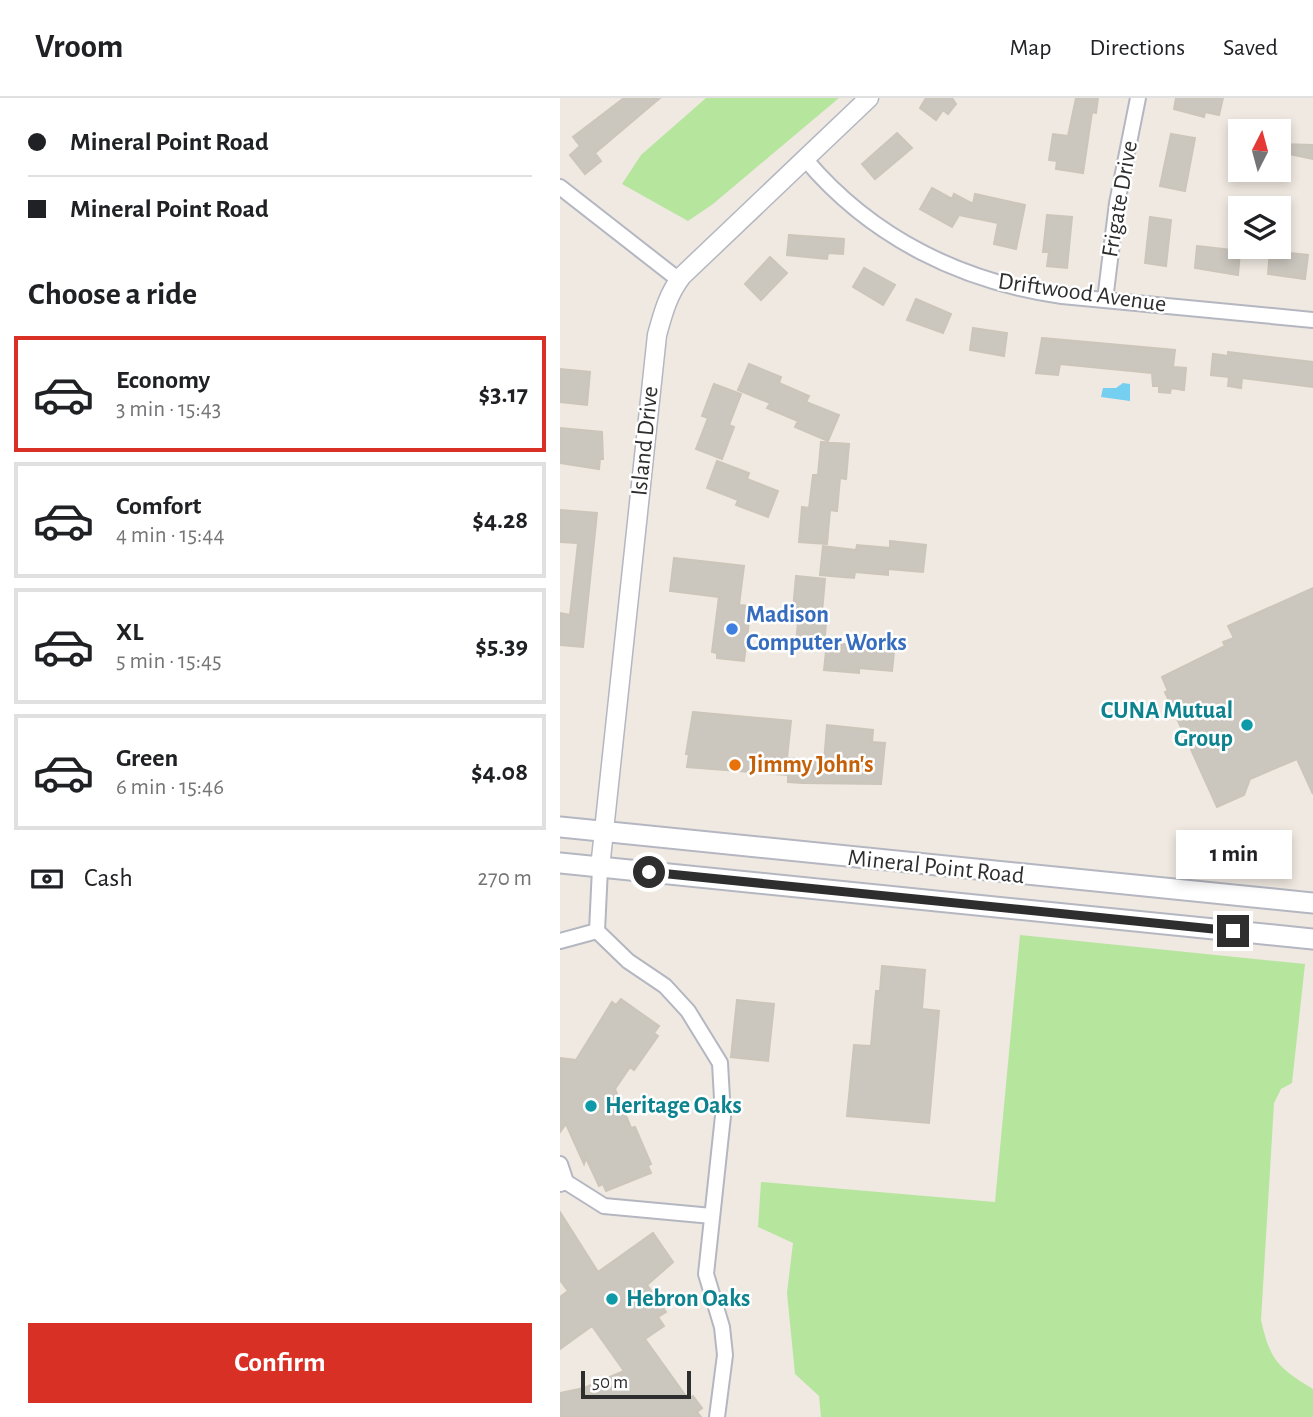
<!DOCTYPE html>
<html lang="en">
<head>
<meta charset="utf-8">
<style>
	:root { --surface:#fff; --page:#f6f6f6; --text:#202124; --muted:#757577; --line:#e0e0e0; --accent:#d93025 }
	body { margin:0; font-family:"Alegreya Sans",sans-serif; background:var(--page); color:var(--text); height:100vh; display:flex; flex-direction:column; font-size:26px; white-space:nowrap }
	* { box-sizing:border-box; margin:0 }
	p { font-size:23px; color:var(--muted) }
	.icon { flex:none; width:38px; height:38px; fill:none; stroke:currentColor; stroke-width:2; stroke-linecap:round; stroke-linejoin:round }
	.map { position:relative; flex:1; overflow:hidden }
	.sheet { display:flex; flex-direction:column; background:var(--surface); width:560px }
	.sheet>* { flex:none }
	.hud { display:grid; align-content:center; height:154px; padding:0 28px; background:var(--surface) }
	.needle { width:46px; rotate:6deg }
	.buttons { position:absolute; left:668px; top:21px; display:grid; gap:14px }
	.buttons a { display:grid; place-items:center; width:63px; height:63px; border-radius:0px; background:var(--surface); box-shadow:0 4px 10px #0003; font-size:35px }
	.scale { position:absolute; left:21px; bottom:18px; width:110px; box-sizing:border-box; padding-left:7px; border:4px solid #2e2e2e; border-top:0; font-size:19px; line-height:24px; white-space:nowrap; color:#2e2e2e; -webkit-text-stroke:5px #fff; paint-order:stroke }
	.end { position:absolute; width:32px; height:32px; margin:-16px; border:9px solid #2e2e2e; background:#fff; box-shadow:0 0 0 4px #fff }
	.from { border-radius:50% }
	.bubble { position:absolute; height:49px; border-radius:0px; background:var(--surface); box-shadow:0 4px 10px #0003; font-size:23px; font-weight:700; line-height:49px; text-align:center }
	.hud b { display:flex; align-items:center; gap:24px; height:66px; font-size:26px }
	.hud b+b { border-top:2px solid var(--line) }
	.hud i { width:18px; height:18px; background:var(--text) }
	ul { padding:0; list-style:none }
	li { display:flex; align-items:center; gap:21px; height:116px; margin:0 14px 10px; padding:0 14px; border:4px solid var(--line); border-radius:0px }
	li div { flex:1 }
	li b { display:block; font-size:26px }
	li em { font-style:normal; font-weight:700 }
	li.selected { border-color:var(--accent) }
	li>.icon { width:63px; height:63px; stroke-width:1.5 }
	h2 { padding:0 28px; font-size:32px; line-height:84px }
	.pay { display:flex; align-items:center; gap:18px; height:77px; padding:0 28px; font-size:26px }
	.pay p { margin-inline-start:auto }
	.primary-button { display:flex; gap:14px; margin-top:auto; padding:14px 28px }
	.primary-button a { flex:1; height:80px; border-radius:0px; background:var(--accent); color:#fff; font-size:28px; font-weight:700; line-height:80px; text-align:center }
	header { display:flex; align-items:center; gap:42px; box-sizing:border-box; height:98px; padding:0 35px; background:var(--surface); border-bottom:2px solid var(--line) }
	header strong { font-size:33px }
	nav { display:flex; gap:38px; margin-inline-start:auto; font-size:24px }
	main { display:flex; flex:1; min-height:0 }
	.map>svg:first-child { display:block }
	.green { fill:#b6e59e }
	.water { fill:#75cff0 }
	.building { fill:#cbc7bf; stroke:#cbc5ba; stroke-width:2 }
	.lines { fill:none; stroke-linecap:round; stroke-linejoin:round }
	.minor-casing { stroke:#b4b7c1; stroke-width:18 }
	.tertiary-casing { stroke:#b4b7c1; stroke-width:21 }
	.secondary-casing { stroke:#b4b7c1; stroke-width:23 }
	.minor { stroke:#fff; stroke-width:14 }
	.tertiary { stroke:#fff; stroke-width:18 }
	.secondary { stroke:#fff; stroke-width:19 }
	.route { stroke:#2e2e2e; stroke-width:9 }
	.shop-dot { fill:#3f7fe0; stroke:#fff; stroke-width:2.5 }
	.culture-dot { fill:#0f9aa8; stroke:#fff; stroke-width:2.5 }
	.food-dot { fill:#e8710a; stroke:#fff; stroke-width:2.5 }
	.labels { text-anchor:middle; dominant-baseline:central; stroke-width:5; stroke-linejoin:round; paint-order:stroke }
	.street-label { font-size:24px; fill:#2e2e2e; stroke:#fff }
	.shop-label { font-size:24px; font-weight:bold; fill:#366cbe; stroke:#fff; text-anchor:start }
	.culture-label { font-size:24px; font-weight:bold; fill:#0d838f; stroke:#fff; text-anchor:start }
	.food-label { font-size:24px; font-weight:bold; fill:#c56008; stroke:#fff; text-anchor:start }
</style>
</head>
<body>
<header>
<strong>Vroom</strong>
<nav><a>Map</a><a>Directions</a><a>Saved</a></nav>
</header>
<main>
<section class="sheet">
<div class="hud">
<b><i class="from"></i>Mineral Point Road</b>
<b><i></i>Mineral Point Road</b>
</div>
<h2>Choose a ride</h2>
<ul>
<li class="selected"><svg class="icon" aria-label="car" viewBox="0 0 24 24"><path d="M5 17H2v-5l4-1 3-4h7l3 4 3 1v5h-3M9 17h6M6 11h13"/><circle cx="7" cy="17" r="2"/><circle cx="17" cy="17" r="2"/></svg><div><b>Economy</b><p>3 min · 15:43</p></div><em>$3.17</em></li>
<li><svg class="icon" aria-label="car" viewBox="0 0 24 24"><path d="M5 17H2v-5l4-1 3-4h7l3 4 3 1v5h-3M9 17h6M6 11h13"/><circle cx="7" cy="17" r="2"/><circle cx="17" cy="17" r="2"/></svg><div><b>Comfort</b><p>4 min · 15:44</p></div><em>$4.28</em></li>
<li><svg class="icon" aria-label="car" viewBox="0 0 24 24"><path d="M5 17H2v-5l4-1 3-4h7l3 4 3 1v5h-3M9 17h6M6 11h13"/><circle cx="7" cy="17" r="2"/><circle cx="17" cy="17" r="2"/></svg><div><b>XL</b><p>5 min · 15:45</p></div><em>$5.39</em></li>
<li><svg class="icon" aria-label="car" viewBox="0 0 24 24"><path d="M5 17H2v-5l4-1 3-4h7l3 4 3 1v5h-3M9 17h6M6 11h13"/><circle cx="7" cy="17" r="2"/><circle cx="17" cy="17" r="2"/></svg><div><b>Green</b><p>6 min · 15:46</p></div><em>$4.08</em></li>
</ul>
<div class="pay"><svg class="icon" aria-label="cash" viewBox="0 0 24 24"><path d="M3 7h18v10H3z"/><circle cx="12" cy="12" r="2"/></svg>Cash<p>270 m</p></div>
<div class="primary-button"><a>Confirm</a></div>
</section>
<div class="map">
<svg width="753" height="1319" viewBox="0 0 753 1319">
	<rect width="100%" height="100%" fill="#efe9e1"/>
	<path class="green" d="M 146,0 L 279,0 L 153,106 L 128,123 L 62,86 L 81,57 Z
		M 460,837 L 745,866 L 732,985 L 721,991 L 714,1005 L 701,1222 C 710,1262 718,1270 753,1291 L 753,1319 L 261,1319 L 259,1298 L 235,1276 L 227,1195 L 233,1145 L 198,1129 L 201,1084 L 435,1104 Z"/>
	<path class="water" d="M 563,285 L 570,286 L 570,303 L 541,299 L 543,290 L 556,290 Z"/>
	<path class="building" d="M 64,0 L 100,0 L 35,55 L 41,63 L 25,76 L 10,57 L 20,48 L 13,39 Z
		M 366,0 L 392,0 L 396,6 L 388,16 L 383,12 L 376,22 L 360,10 Z
		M 516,0 L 538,0 L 536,15 L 532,14 L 523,75 L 496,71 L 497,63 L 489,62 L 493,36 L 508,38 Z
		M 616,0 L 663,0 L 659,17 L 645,14 L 644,19 L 614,11 Z
		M 337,35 L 352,50 L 315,81 L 302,66 Z
		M 611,36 L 635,40 L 625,93 L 600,88 Z
		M 719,46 L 753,47 L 753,61 L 719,54 Z
		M 372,90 L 392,101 L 394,96 L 413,106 L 415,96 L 465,107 L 456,151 L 434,146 L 438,125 L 399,117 L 392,129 L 360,111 Z
		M 487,117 L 512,119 L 507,170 L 487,168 L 489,154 L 483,154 Z
		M 590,119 L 611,122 L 606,168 L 585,165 Z
		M 229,137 L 284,141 L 283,156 L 268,155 L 267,161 L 227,157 Z
		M 637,148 L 680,153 L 678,177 L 635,170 Z
		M 710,153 L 748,157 L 745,181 L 708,176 Z
		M 210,159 L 227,175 L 201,202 L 185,186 Z
		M 304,170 L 335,187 L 323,207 L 293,189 Z
		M 356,201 L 391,216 L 383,235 L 347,222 Z
		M 413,230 L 447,235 L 444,258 L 410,252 Z
		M 482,240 L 615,252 L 613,269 L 626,270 L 624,292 L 611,290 L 610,295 L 599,294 L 599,288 L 593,288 L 592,275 L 500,266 L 498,277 L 476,275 Z
		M 668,254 L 753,264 L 753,289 L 682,280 L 681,290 L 668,288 L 669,279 L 651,277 L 653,256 L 668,258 Z
		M 189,266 L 221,279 L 219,285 L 249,298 L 246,304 L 279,317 L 268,343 L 235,329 L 238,323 L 207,310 L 210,305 L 178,292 Z
		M 0,271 L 30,274 L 27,307 L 0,304 Z
		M 154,286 L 181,296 L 169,327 L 174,329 L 162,361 L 136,351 L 148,320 L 142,318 Z
		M 0,330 L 42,334 L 43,361 L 40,361 L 39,371 L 0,365 Z
		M 261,344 L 289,346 L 286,381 L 280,380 L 277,413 L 270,412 L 267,446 L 239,444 L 242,409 L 249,410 L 253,377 L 258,377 Z
		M 157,363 L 189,375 L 187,381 L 218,393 L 208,419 L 176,407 L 178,402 L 147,390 Z
		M 0,412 L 37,415 L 23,549 L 0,547 L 0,515 L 10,517 L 18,445 L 0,444 Z
		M 330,443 L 366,447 L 363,474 L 328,471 L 328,477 L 295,474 L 294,480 L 260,477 L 263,448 L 296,452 L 297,447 L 330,450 Z
		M 114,460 L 184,468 L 179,507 L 191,508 L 184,563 L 157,560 L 157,555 L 152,554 L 159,499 L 110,493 Z
		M 236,478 L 265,481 L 262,514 L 267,514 L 264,548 L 236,546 L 239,513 L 233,512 Z
		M 753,490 L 753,696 L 737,661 L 690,681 L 684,697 L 657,709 L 605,594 L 608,593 L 602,579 L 665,548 L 663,544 L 674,540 L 668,528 Z
		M 301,541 L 335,545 L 332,573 L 299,570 L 299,575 L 264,572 L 267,544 L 300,548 Z
		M 133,614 L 231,623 L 227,660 L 264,664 L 267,627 L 313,632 L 312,644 L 325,645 L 321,686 L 243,685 L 228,684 L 228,677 L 127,669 L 129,656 L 126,656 Z
		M 322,868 L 365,872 L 362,911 L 379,913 L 369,1025 L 287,1018 L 294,947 L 311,948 L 316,893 L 320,893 Z
		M 61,901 L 99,928 L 94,935 L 98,938 L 74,972 L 70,969 L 55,991 L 71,1030 L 75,1029 L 91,1066 L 88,1068 L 91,1075 L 46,1093 L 43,1086 L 39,1088 L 26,1060 L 24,1066 L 6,1026 L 0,1034 L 0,960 L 16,962 L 52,904 L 56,907 Z
		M 177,902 L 214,906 L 208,963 L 171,959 Z
		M 0,1114 L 38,1174 L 93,1135 L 113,1164 L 87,1187 L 106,1214 L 98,1219 L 104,1228 L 85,1241 L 128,1301 L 133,1298 L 142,1310 L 137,1314 L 141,1319 L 0,1319 L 0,1295 L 24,1290 L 64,1273 L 32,1228 L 0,1251 L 0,1199 L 8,1193 L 0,1182 Z"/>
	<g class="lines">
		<g class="minor-casing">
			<path id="minor" d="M 246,62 C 312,140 402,184 502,198 L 753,222
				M 0,89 L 119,182
				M 545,202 L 557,105 L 578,0
				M 40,770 L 37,833 L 68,863 L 105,888 L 128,913 L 160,965 L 163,1018 L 146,1176 L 162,1229 L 165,1257 L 157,1319
				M 0,843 L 37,833
				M 0,1066 L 6,1084 L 0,1086
				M 6,1084 L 44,1108 L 152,1118"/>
		</g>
		<g class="tertiary-casing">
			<path id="tertiary" d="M 40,770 L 97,237 C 103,215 108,196 122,178 L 309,0"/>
		</g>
		<g class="secondary-casing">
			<path id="secondary" d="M 0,729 L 753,805
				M 0,765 L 753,841"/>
		</g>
		<use href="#minor" class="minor"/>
		<use href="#tertiary" class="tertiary"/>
		<use href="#secondary" class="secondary"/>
	</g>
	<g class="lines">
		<path class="route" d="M 89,774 L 673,833"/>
	</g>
	<circle class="shop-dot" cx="172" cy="531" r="7"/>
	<g class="culture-dot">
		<circle cx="687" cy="627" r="7"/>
		<circle cx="31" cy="1008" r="7"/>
		<circle cx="52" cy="1201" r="7"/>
	</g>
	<circle class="food-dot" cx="175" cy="667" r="7"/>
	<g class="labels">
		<g class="street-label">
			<text transform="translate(560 101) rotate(-80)">Frigate Drive</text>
			<text transform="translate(522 195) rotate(8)">Driftwood Avenue</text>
			<text transform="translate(85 343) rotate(-84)">Island Drive</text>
			<text transform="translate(376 769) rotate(6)">Mineral Point Road</text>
		</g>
		<g class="shop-label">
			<text x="186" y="517">Madison<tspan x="186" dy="28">Computer Works</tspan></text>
		</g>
		<g class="culture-label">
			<text x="673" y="613" text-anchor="end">CUNA Mutual<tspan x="673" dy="28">Group</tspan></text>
			<text x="45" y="1008">Heritage Oaks</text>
			<text x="66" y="1201">Hebron Oaks</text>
		</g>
		<g class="food-label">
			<text x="189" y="667">Jimmy John's</text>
		</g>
	</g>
</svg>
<div class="buttons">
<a><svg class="needle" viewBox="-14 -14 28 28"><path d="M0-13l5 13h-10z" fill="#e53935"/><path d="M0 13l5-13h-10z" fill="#757577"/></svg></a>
<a><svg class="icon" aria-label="layers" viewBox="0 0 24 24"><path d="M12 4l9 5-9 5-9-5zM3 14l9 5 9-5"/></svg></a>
</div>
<div class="scale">50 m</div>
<i class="end from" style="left:89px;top:774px"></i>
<i class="end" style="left:673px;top:833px"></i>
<div class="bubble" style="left:616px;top:732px;width:116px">1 min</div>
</div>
</main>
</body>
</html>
